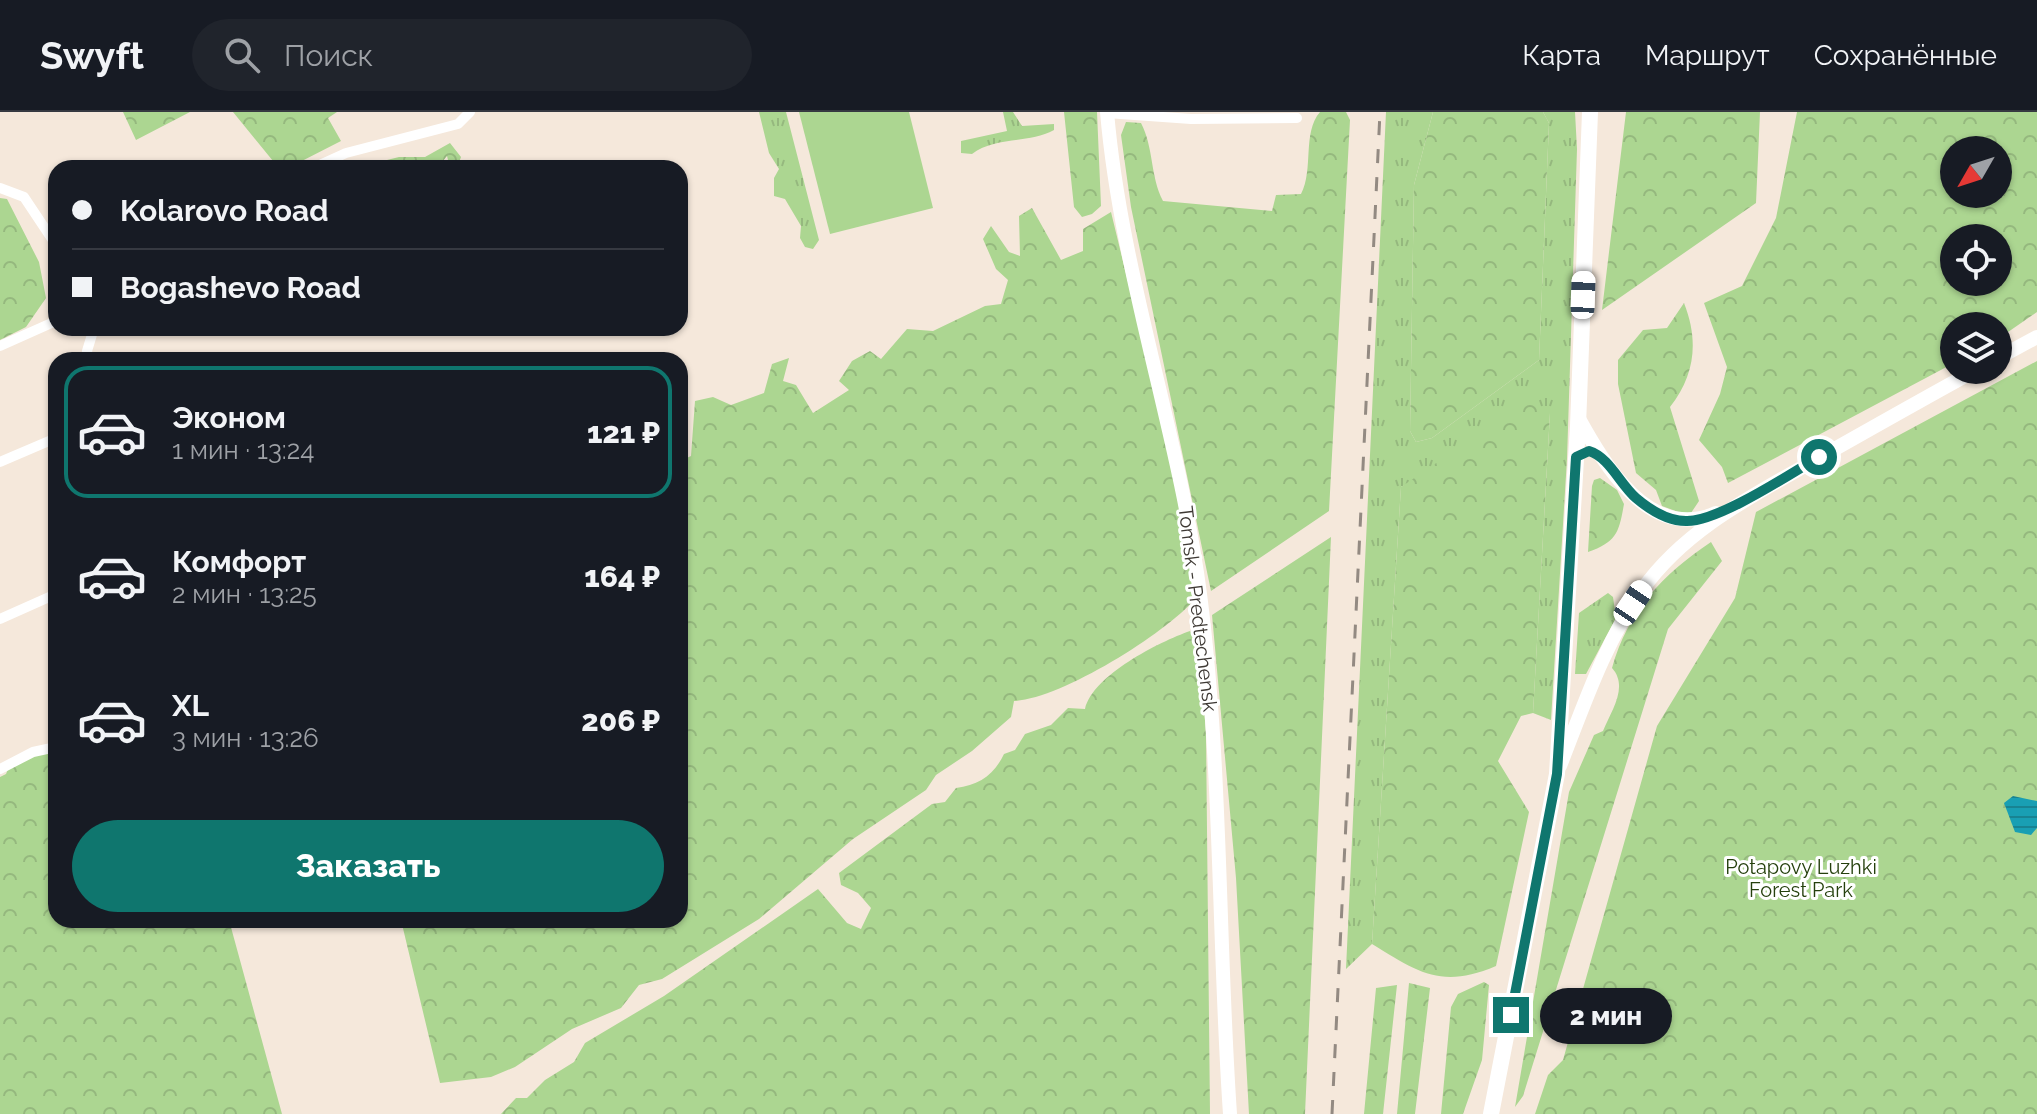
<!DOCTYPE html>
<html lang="ru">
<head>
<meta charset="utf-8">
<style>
	:root { --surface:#171b24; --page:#20242c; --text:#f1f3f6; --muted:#9ea1a6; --line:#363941; --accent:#0f766e }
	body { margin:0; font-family:Raleway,sans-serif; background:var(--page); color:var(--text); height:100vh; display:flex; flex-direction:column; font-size:30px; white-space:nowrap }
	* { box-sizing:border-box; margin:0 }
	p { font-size:26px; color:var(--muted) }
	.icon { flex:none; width:44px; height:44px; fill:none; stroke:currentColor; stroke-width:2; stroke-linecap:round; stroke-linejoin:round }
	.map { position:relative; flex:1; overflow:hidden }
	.panel { position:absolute; left:48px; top:240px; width:640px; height:576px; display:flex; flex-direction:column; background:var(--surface); border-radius:24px; box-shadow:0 2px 6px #0004 }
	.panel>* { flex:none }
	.top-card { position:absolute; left:48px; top:48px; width:640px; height:176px; border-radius:24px; box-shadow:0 2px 6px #0004; display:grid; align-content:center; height:176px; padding:0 24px; background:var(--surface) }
	.needle { width:52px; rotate:231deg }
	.buttons { position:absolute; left:1940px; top:24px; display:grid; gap:16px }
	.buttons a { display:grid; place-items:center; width:72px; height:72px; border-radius:50%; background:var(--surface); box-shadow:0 2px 6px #0004; font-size:40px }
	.end { position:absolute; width:36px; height:36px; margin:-18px; border:10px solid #0f766e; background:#fff; box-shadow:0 0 0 4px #fff }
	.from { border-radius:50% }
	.bubble { position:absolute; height:56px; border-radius:28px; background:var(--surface); box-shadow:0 2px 6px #0004; font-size:26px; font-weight:800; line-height:56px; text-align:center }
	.car { position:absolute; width:24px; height:48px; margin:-24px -12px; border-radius:10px; box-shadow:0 0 6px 2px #0007; background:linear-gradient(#fff 24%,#345 0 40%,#fff 0 76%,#345 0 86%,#fff 0) }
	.top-card b { display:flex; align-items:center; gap:28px; height:76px; font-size:30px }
	.top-card b+b { border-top:2px solid var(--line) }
	.top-card i { width:20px; height:20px; background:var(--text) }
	ul { padding:14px 0 0; list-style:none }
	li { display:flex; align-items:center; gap:24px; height:132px; margin:0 16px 12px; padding:0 8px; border:4px solid transparent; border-radius:24px }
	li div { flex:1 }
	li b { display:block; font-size:30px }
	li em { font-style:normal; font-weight:800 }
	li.selected { border-color:var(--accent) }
	li>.icon { width:72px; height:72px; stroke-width:1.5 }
	.primary-button { display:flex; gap:16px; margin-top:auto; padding:16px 24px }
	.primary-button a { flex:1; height:92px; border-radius:48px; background:var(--accent); color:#fff; font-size:32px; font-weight:800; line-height:92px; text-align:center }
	header { display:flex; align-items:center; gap:48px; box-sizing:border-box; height:112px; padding:0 40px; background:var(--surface); border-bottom:2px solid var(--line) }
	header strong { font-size:38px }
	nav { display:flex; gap:44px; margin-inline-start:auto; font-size:28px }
	.search { width:560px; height:72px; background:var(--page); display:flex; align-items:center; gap:20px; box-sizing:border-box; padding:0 28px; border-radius:44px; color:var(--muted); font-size:30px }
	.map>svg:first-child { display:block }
	.grass { fill:url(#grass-tufts) }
	.forest { fill:url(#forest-crowns); fill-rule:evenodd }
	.garden { fill:#acd691 }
	.water { fill:url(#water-rules) }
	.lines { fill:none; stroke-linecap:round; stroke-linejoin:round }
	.street { stroke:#fff; stroke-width:10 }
	.secondary { stroke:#fff; stroke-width:14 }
	.primary { stroke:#fff; stroke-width:16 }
	.rail { stroke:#938a82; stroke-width:3; stroke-dasharray:14 14; stroke-linecap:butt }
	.route { stroke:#0f766e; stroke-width:10 }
	.labels { text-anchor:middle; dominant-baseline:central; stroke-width:6; stroke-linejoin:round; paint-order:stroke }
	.street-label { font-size:20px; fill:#3e3934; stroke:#fff }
	.park-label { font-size:20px; fill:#25400d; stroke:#fff }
</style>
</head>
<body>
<header>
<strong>Swyft</strong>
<div class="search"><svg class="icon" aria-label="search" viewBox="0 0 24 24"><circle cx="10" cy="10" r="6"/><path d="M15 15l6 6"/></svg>Поиск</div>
<nav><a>Карта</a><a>Маршрут</a><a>Сохранённые</a></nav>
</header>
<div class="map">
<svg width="2037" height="1002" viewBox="0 0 2037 1002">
	<defs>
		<pattern id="grass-tufts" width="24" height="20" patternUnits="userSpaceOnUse" patternTransform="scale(2)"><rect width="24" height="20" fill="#acd691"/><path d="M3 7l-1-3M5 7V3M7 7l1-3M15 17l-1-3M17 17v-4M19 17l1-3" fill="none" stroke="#95b87e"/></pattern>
		<pattern id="forest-crowns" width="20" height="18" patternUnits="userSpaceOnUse" patternTransform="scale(2)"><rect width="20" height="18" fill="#acd691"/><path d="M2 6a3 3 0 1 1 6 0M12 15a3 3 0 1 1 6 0" fill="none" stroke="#95b87e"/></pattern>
		<pattern id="water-rules" width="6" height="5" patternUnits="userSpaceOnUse" patternTransform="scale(2)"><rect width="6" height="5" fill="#199fb3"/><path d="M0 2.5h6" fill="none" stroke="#188392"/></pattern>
	</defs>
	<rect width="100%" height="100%" fill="#f5e8db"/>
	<path class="grass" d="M 759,0 L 786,0 L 819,128 L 813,137 L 805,135 L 800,126 L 801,114 L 785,87 L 774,84 L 774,66 L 779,57 L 769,41 Z
		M 1003,0 L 1013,0 L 1022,14 L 1054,12 L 1054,18 C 1028,32 995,24 972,42 L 961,41 L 961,29 L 1007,19 Z
		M 1386,0 L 1433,0 L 1414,73 L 1410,319 L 1416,330 L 1432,326 L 1539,248 L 1549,11 L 1543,0 L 1575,0 L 1577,37 L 1567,347 L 1551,608 L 1533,601 L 1550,301 L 1401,375 L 1372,832 L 1346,857 Z
		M 1608,481 L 1613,485 L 1616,506 L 1586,562 L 1575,562 L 1579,501 Z"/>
	<path class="forest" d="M 123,0 L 190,0 L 136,28 Z
		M 233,0 L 337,0 L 328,6 L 341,29 L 296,52 L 273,49 Z
		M 1064,0 L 1097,0 L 1101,94 L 1092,102 L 1082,105 L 1074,95 Z
		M 1320,0 L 1346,0 L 1350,8 L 1329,399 L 1211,479 L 1131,95 L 1121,23 L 1126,10 L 1141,11 C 1154,36 1150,64 1163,89 L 1272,99 L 1276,83 L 1301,82 C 1314,57 1302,21 1320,0 Z
		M 1433,0 L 1543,0 L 1549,11 L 1539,248 L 1432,326 L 1416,330 L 1410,319 L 1414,73 Z
		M 1626,0 L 1760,0 L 1756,91 L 1602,198 Z
		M 1797,0 L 2037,0 L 2037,200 L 1998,227 L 1998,214 L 1954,214 L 1954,251 L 1728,371 L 1722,355 L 1699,328 L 1720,282 L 1727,255 L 1704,191 L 1742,174 L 1776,106 ZM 1954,38 L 1998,38 L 1998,82 L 1954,82 ZM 1954,126 L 1998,126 L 1998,170 L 1954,170 Z
		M 450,31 L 461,45 L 457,56 L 450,56 L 447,44 L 437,56 L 355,56 L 399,45 L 425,45 Z
		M 0,86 L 7,87 L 39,150 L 46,186 L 26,215 L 0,228 Z
		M 1032,96 L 1061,148 L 1083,139 L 1083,117 L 1111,100 L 1170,343 L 1195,487 C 1164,523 1060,587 1014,589 L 1011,605 L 972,639 L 936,663 L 926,678 L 853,727 L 759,807 L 662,867 L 639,873 L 621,896 L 572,917 L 515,955 L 491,965 L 440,971 L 401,808 L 680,808 L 680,349 L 691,344 L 695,289 L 713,285 L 731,293 L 764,281 L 772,252 L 789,246 L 783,269 L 796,273 L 813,301 L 849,278 L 839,269 L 852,249 L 870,239 L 881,247 L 907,217 L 933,219 L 985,194 L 1001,192 L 1008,168 L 996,157 L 983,127 L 991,114 L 1009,140 L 1020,144 L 1019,104 Z
		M 1684,191 C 1699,229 1695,263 1670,295 L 1699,389 L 1689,404 L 1662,394 L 1656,378 L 1636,361 L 1618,272 L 1618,248 L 1643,218 L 1667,216 Z
		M 2037,249 L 2037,1002 L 1535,1002 L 1548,963 L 1563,948 L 1657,614 L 1735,486 L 1756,400 Z
		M 1529,288 L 1550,301 L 1533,601 L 1521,604 L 1498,649 L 1529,700 L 1496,854 C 1442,877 1419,861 1372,832 L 1401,375 Z
		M 1600,366 L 1617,378 L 1624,392 C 1619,420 1617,430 1588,440 L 1592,374 L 1594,368 Z
		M 1331,425 L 1305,1002 L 1249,1002 L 1236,766 L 1212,503 Z
		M 1711,430 L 1722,449 L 1668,517 L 1523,984 L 1515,995 L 1569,680 L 1594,623 L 1603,619 C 1611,599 1629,575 1612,556 C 1628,499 1662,463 1711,430 Z
		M 1190,519 L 1199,529 L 1206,622 L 1210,1002 L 501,1002 L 516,986 L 527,986 L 545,968 L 574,950 L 585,931 L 664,884 L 818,777 L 847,811 L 861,817 L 871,796 L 858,781 L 841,773 L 839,761 L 932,692 L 945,690 L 956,676 C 979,673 994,663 1004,642 L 1015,638 L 1025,622 L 1051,613 L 1068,596 L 1085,597 C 1093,563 1159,530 1190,519 Z
		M 56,635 L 56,808 L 229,808 L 282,1002 L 0,1002 L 0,665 L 6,662 L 10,652 Z
		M 1484,870 L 1489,873 L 1482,948 L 1463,1002 L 1441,1002 L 1451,895 L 1458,882 Z
		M 1409,871 L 1430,876 L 1415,1002 L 1397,1002 Z
		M 1397,873 L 1383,1002 L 1364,1002 L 1376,876 Z"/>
	<path class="garden" d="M 799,0 L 909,0 L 933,96 L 830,122 Z"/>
	<path class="water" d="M 2013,684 L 2037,689 L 2037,716 L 2031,723 L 2015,720 L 2004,691 Z"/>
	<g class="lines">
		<path class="street" d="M 1107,1 L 1191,7 L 1297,6
			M 313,56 L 346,41 L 458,12 L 470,0
			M 0,76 L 24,85 L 56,133
			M 0,234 L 56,209
			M 89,248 L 87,239 L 94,216
			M 0,350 L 56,326
			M 0,507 L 56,482
			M 0,657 L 33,640 L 56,635"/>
		<path class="secondary" d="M 1107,0 C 1121,163 1179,320 1200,482 C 1222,654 1218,829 1230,1002
			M 1998,246 L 2037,225
			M 1578,305 C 1605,354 1650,430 1716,401
			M 1560,654 C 1584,593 1604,532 1642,478 C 1685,417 1754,383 1817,347 C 1870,317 1923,287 1976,258"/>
		<path class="primary" d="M 1491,1002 L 1557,662 L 1578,314 L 1590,0"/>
		<path class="rail" d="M 1332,1002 L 1380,0"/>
	</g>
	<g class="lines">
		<path class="route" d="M 1511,903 L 1557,662 L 1576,345 L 1589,339 C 1609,345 1620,372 1636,386 C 1649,397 1668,409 1686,409 C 1718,410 1790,362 1819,345"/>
	</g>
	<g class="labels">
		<g class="street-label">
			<text transform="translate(1198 497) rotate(83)">Tomsk - Predtechensk</text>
		</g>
		<g class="park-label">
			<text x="1801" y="755">Potapovy Luzhki<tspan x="1801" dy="23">Forest Park</tspan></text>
		</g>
	</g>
</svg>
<div class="buttons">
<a><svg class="needle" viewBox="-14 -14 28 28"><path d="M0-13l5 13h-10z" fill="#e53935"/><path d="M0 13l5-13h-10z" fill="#9ea1a6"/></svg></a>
<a><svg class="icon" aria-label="locate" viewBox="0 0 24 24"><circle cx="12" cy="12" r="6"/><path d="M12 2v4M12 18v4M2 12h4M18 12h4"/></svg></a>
<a><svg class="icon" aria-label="layers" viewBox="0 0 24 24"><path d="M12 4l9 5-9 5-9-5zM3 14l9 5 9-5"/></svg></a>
</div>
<i class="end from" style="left:1819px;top:345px"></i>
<i class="end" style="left:1511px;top:903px"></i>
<div class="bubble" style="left:1540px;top:876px;width:132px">2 мин</div>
<i class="car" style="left:1583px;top:183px;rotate:2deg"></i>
<i class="car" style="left:1633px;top:491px;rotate:34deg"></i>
<div class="top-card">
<b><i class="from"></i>Kolarovo Road</b>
<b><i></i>Bogashevo Road</b>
</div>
<section class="panel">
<ul>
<li class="selected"><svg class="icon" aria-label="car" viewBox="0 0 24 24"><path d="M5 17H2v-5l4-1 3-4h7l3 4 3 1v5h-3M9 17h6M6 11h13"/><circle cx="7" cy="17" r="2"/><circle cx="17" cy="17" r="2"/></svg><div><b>Эконом</b><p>1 мин · 13:24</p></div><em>121 ₽</em></li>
<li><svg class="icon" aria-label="car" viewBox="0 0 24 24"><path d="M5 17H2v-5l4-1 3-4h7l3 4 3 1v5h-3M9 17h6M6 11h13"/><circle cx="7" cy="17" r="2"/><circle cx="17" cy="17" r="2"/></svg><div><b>Комфорт</b><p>2 мин · 13:25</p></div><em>164 ₽</em></li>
<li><svg class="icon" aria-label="car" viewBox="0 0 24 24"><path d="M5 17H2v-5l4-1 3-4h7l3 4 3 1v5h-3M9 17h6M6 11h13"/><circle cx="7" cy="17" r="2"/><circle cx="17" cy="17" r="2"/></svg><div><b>XL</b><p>3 мин · 13:26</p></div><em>206 ₽</em></li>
</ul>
<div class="primary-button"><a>Заказать</a></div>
</section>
</div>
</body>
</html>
